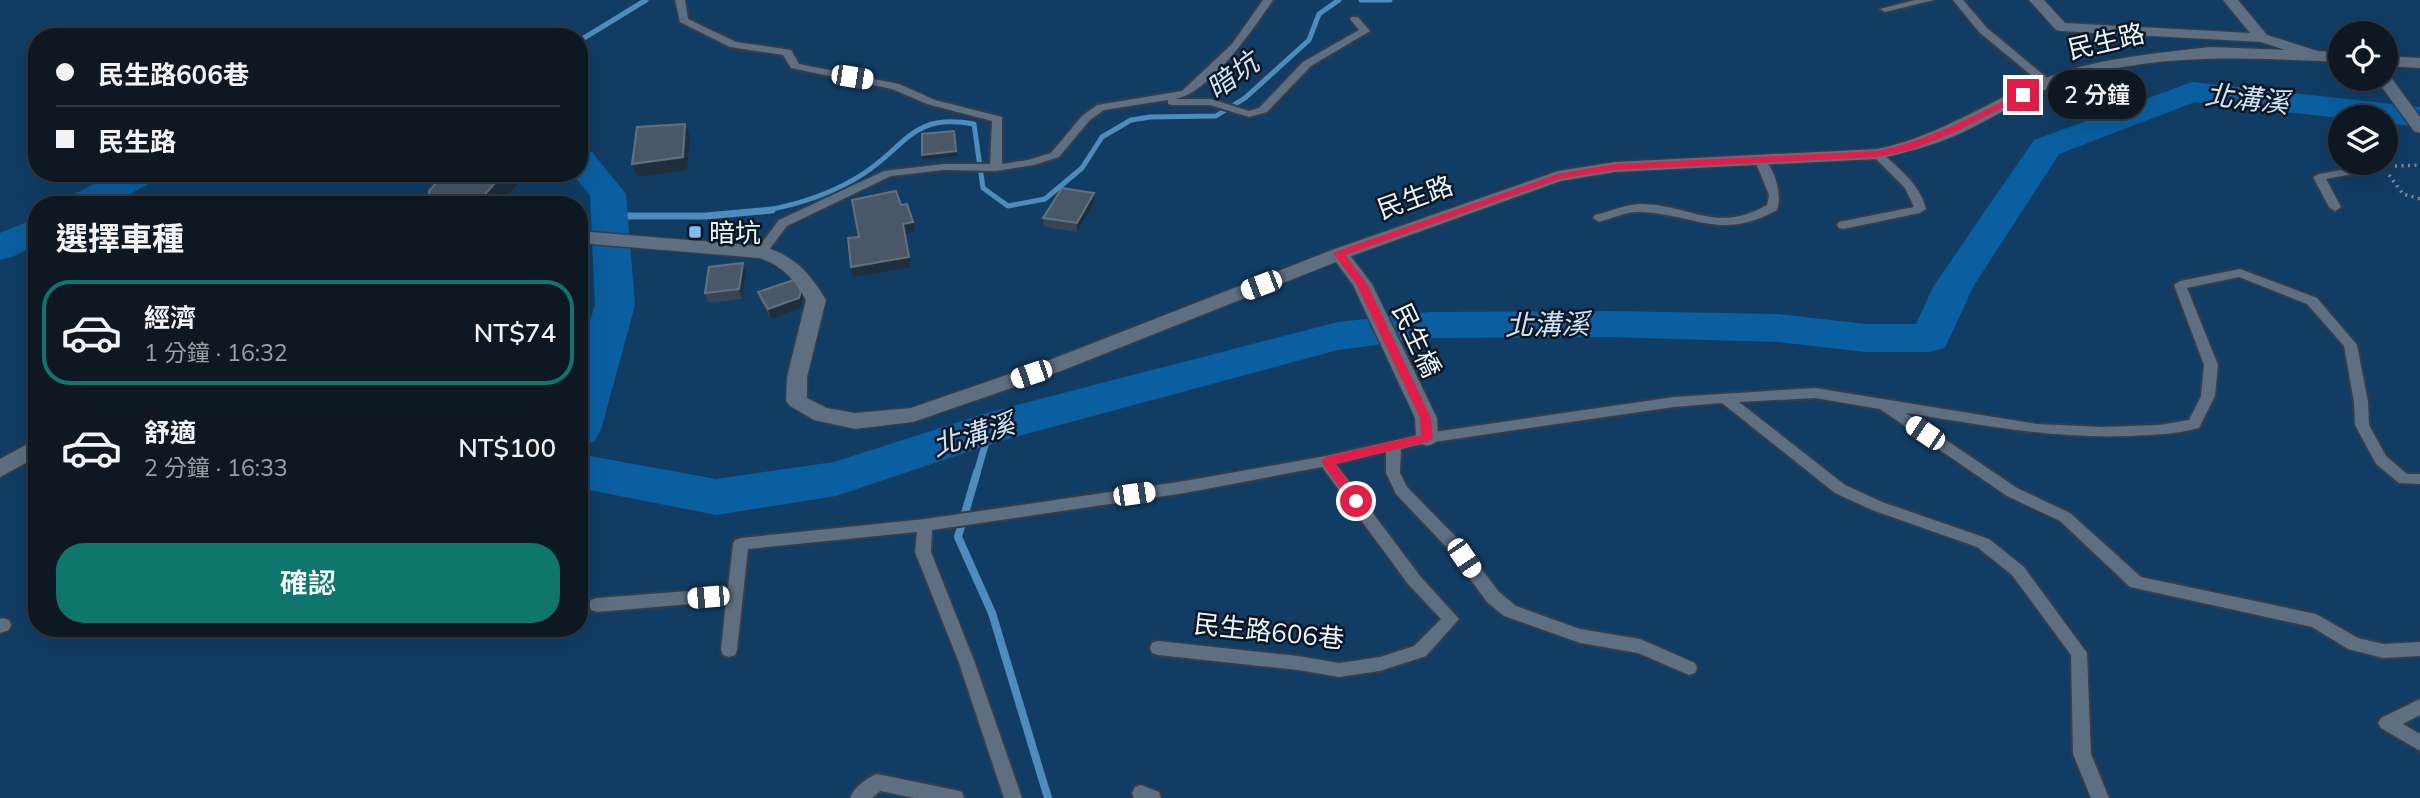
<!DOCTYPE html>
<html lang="zh-TW">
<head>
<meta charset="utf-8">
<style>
	:root { --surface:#0e1823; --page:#17212b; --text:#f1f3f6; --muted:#9ba0a6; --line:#2e3741; --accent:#0f766e }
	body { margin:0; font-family:Mulish,"Noto Sans TC",sans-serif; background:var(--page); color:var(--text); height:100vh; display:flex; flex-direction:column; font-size:26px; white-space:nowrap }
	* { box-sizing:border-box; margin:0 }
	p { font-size:23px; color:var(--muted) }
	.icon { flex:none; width:38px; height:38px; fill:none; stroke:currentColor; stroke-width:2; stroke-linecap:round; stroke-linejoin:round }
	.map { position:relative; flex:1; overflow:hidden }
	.side { position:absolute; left:28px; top:196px; width:560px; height:441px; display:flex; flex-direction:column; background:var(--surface); border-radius:28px; box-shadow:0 7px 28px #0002,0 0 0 2px var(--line) }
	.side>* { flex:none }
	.top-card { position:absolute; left:28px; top:28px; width:560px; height:154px; border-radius:28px; box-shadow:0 7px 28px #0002,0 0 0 2px var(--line); display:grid; align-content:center; height:154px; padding:0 28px; background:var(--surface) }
	.controls { position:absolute; left:2328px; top:21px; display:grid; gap:14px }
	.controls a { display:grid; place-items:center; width:70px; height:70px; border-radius:50%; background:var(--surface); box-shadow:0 7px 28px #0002,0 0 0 2px var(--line); font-size:35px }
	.end { position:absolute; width:32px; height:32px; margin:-16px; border:9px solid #e11d48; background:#fff; box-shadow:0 0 0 4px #fff }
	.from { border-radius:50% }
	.bubble { position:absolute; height:49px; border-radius:24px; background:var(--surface); box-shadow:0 7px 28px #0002,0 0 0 2px var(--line); font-size:23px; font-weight:600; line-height:49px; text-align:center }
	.car { position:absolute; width:21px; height:42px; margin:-21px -10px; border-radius:9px; box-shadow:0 0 5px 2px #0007; background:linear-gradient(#fff 24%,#345 0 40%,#fff 0 76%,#345 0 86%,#fff 0) }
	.top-card b { display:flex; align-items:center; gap:24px; height:66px; font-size:26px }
	.top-card b+b { border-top:2px solid var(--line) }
	.top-card i { width:18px; height:18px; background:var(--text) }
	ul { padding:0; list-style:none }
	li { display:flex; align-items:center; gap:21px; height:105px; margin:0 14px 10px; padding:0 14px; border:4px solid transparent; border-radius:28px }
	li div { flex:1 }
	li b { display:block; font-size:26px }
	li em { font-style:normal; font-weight:600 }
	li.selected { border-color:var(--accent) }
	li>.icon { width:63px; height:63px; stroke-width:1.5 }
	h2 { padding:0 28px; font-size:32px; line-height:84px }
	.cta { display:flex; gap:14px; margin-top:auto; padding:14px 28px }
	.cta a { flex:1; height:80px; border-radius:28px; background:var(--accent); color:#fff; font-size:28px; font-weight:600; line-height:80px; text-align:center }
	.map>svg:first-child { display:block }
	.green { fill:#113d65; fill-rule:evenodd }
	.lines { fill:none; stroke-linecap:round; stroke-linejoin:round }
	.stream-far2 { stroke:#4e8cbd; stroke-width:5 }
	.stream-far1 { stroke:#4e8cbd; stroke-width:7 }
	.stream { stroke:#4e8cbd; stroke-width:8 }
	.river { fill:#0a5fa1; fill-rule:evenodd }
	.lane-casing { stroke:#353d4a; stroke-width:4 }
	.street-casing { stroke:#353d4a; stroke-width:3 }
	.secondary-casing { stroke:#353d4a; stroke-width:3 }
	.path { stroke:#7f8a96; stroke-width:3.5; stroke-dasharray:2 4.5; stroke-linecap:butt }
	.lane { fill:#5e6f81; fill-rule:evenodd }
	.street { fill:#5e6f81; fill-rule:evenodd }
	.secondary { fill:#5e6f81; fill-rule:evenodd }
	.wall { fill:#364454 }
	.shaded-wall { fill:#1f2e3d }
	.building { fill:#495766; stroke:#63707e; stroke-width:2 }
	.route { fill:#e11d48 }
	.poi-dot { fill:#80bdfa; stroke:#091725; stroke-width:2.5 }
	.labels { text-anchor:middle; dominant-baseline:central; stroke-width:5; stroke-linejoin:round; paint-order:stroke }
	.street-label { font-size:26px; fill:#edf5fd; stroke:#091725 }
	.poi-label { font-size:26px; fill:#edf5fd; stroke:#091725; text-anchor:start }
	.water-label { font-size:28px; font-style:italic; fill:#d1e2f5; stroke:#091725 }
</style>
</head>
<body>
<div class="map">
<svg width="2420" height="798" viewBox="0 0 2420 798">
	<rect width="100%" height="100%" fill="#12202f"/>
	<path class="green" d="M 0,0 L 2420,0 L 2420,798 L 0,798 ZM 2340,33 L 2385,33 L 2385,79 L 2340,79 ZM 37,37 L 579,37 L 579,173 L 37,173 ZM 2340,117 L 2385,117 L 2385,163 L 2340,163 ZM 37,205 L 579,205 L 579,628 L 37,628 Z"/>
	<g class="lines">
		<path class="stream-far2" d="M 1361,0 L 1390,0
			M 579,41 L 646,0
			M 762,211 C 797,205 832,194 863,174 C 908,145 911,113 974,124 L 983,188 L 1008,206 L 1045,199 L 1082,168 L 1102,137 L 1131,120 L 1150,117 L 1216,116 L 1245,98 L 1309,40 L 1319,14 L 1339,0"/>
		<path class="stream-far1" d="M 609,216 L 706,216 L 772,210
			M 977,473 L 990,428"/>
		<path class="stream" d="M 977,472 L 958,537 L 992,613 L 1048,798"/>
		<path class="river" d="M 2192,82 L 2420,107 L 2420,127 L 2385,123 L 2385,117 L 2340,118 L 2195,102 L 2059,154 L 1973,287 L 1945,348 L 1930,352 L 1866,352 L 1777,342 L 1608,337 L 1430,338 L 1338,350 L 1000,441 L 836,496 L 716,515 L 579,488 L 579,454 L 716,479 L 834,462 L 990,412 L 1338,322 L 1430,312 L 1608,311 L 1777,314 L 1866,324 L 1916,324 L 1933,287 L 2034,140 Z
			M 579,149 L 592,152 L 626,194 L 635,305 L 601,430 L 595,441 L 579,446 L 579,356 L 595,305 L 590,195 L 571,173 L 579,173 Z
			M 114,173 L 159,173 L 154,181 L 110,205 L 64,205 L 69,197 Z
			M 37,218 L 37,244 L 14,256 L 0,260 L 0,233 Z"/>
		<g class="lane-casing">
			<path id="lane" d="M 675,0 L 685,0 L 688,19 L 736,42 L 791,50 L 799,64 L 899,84 L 935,100 L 1002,117 L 1002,164 L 1028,160 L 1051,153 L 1082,116 L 1097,105 L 1182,91 L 1232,44 L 1263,0 L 1273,0 C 1253,29 1210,93 1175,99 L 1211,99 L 1249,111 L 1259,108 L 1303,62 L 1359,30 L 1350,19 L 1352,17 L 1358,17 L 1370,31 L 1311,66 L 1267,112 L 1249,117 L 1210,105 L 1172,105 L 1168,104 L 1168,100 L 1104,110 L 1090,120 L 1059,157 L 1034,165 L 996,171 L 944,170 L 891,176 L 787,226 L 765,255 L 761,256 L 755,252 L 779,220 L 884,171 L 944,164 L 990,164 L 992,121 L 927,104 L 892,89 L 791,68 L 783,55 L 730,47 L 680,22 Z
				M 1915,0 L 1934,0 L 1885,12 L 1880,9 Z
				M 1953,0 L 1963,0 L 1987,28 L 2051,81 L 2051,85 L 2043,85 L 1979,32 Z
				M 1877,151 L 1881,152 C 1899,169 1920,184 1926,209 L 1920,213 L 1843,229 L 1839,228 L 1837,225 L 1839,222 L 1914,207 L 1905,188 L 1871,154 Z
				M 1761,158 C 1774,164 1783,196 1777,210 C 1721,241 1697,215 1641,212 C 1627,211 1613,218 1599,222 L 1593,218 L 1595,215 C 1609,212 1623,205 1638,204 C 1689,203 1715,235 1767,205 L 1769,195 L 1755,161 Z
				M 2380,163 L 2385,164 L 2385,168 L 2326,179 L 2341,207 L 2335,211 L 2329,207 L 2313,177 L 2319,174 Z
				M 2240,269 L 2317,298 L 2357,345 L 2368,402 L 2369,425 L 2386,456 L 2407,474 L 2420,474 L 2420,484 L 2399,483 L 2376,464 L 2355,425 L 2354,402 L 2344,346 L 2307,304 L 2239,277 L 2187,288 L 2218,365 L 2215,396 L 2199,428 C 2177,434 2153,435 2130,436 C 2054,439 1981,425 1906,413 L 2017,488 L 2070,513 L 2141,577 L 2316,614 L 2358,638 L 2383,644 L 2420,642 L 2420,656 L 2383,658 L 2348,649 L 2312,627 L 2130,587 L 2060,521 L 2007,496 L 1880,409 L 1815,398 L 1739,402 L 1845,485 L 1882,502 L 1989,539 L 2024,567 L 2087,653 L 2091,754 L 2109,798 L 2091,798 L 2073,754 L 2071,655 L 2012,575 L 1977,547 L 1872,510 L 1835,493 L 1722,403 L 1674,407 L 1427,443 L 1401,449 L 1400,473 L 1407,487 L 1461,542 L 1499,592 L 1516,606 L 1580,629 L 1640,639 L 1695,663 L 1697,668 L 1695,673 L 1689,675 L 1638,653 L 1580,643 L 1504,616 L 1487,602 L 1449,550 L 1396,494 L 1386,473 L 1386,452 L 1336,464 L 1420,576 L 1459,619 L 1426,656 L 1380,671 L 1339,677 L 1298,670 L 1158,655 L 1152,653 L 1150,648 L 1152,643 L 1158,641 L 1298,656 L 1339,663 L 1380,657 L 1414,646 L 1441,619 L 1408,584 L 1322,467 L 1185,493 L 932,530 L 931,552 L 975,663 L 1022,798 L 1004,798 L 959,663 L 915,552 L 917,532 L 748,549 L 737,650 L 735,655 L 729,657 L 723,655 L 721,650 L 726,601 L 597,612 L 591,610 L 589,605 L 591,600 L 597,598 L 728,588 L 733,544 L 735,540 L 741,538 L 925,519 L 1185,481 L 1326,456 L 1427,433 L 1674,397 L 1815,388 L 2037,424 L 2103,427 L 2159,425 L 2189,420 L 2201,396 L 2204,365 L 2174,285 L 2180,281 Z
				M 3,618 L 9,620 L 11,625 L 9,630 L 0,633 L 0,619 Z
				M 2420,699 L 2420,715 L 2403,724 L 2420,734 L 2420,751 L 2381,728 L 2378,723 L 2381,718 Z
				M 877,774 L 955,790 L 962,792 L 964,798 L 914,798 L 880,791 L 872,798 L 850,798 C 854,788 866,778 877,774 Z
				M 1141,785 L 1159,792 L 1161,798 L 1134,798 L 1132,793 L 1135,787 Z"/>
		</g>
		<g class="street-casing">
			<path id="street" d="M 2029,0 L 2044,0 L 2065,23 L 2250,33 L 2223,0 L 2238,0 L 2267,35 L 2318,51 L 2321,54 L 2313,59 L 2261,42 L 2061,31 L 2056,30 Z
				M 2385,75 L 2390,76 L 2420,117 L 2420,133 L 2414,131 L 2376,79 L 2385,79 Z
				M 1339,248 L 1346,250 L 1372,284 L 1437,418 L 1438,438 L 1435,443 L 1427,446 L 1419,443 L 1416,438 L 1415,418 L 1353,285 L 1330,254 Z"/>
		</g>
		<g class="secondary-casing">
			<path id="secondary" d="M 2210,47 L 2340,52 L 2340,62 C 2243,58 2147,51 2054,86 C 2021,98 1991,120 1959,134 C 1932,146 1905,153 1877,159 L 1615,172 L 1561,181 L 1346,258 L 1061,371 L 913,422 L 855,429 L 814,420 L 790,406 L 786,401 L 787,377 L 806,300 C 794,279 782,265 759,258 L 579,243 L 579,231 L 761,246 C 794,255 809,272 826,300 L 807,377 L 807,398 L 827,408 L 855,413 L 911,408 L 1047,361 L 1332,250 L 1558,171 L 1615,162 L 1877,149 C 1937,137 1985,103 2041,80 C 2094,58 2153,54 2210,47 Z
				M 2385,56 L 2420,58 L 2420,68 L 2385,66 Z
				M 37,439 L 37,457 L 0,477 L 0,459 Z"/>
		</g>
		<path class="path" d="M 2395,166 L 2420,165
			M 2389,175 L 2403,194 L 2420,199"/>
		<use href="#lane" class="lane"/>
		<use href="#street" class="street"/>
		<use href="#secondary" class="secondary"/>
	</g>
	<path class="wall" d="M 517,185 L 499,205 L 433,205 L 429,197 Z
		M 1094,193 L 1095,202 L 1077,232 L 1044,227 L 1043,218 Z
		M 746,273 L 742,299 L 708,303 L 705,293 Z
		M 758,292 L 803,300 L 801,308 L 771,319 L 761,302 Z"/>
	<path class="shaded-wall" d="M 685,124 L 690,137 L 687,170 L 637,177 L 632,164 Z
		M 954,131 L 957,156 L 923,160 L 922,155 Z
		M 504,173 L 512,173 L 517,185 L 499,205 L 481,205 L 479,201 Z
		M 1094,193 L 1095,202 L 1077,232 L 1077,223 Z
		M 913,222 L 915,231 L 905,233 L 911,267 L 853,277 L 851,267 L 903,224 Z
		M 743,263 L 746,273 L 742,299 L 739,289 Z
		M 801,291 L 803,300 L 801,308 L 771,319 L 768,309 Z"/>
	<path class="building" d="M 685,124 L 683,157 L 632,164 L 637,127 Z
		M 954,131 L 956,151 L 922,155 L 922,134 Z
		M 445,173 L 504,173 L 479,201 L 429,197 L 429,191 Z
		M 1062,188 L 1094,193 L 1077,223 L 1043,218 Z
		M 896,191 L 901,205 L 907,204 L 913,222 L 903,224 L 909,257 L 851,267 L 848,238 L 859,237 L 852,200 Z
		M 743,263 L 739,289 L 705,293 L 709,267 Z
		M 794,280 L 801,291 L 799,298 L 768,309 L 758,292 Z"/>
	<path class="route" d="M 2020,93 L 2027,95 L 1955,132 L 1910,150 L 1877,157 L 1615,170 L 1559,179 L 1345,255 L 1367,284 L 1431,418 L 1433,438 L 1427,442 L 1335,464 L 1362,501 L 1356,505 L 1351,504 L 1321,461 L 1326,457 L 1421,435 L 1420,418 L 1357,285 L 1334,254 L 1335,252 L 1558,174 L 1615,164 L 1877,151 C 1928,141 1973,116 2020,93 Z"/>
	<rect class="poi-dot" x="688" y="225" width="14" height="14" rx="3.5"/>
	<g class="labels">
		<g class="street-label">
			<text transform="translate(2106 41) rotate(-13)">民生路</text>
			<text transform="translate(1415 197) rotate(-20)">民生路</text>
			<text transform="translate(1417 340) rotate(65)">民生橋</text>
			<text transform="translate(1269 631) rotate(6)">民生路606巷</text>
		</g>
		<g class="poi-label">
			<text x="709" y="232">暗坑</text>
		</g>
		<g class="water-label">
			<text transform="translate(1232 75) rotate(-36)">暗坑</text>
			<text transform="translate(2247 98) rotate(6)">北溝溪</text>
			<text transform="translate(1547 324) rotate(-1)">北溝溪</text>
			<text transform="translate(973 434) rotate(-17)">北溝溪</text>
		</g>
	</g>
</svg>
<div class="controls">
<a><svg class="icon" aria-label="locate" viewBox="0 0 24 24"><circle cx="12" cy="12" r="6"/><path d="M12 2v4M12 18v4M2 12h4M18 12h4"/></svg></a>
<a><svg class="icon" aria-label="layers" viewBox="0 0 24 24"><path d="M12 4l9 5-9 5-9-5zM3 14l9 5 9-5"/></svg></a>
</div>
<i class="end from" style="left:1356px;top:501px"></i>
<i class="end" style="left:2023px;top:95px"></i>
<div class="bubble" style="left:2048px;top:70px;width:98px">2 分鐘</div>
<i class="car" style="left:852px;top:77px;rotate:99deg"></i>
<i class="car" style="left:1261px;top:285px;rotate:249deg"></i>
<i class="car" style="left:1031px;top:374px;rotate:251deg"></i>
<i class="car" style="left:1925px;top:433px;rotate:304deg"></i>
<i class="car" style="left:1134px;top:494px;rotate:82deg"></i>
<i class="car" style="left:1464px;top:558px;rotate:146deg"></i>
<i class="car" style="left:708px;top:597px;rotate:265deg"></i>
<div class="top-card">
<b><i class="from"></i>民生路606巷</b>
<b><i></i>民生路</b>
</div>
<section class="side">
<h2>選擇車種</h2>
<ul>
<li class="selected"><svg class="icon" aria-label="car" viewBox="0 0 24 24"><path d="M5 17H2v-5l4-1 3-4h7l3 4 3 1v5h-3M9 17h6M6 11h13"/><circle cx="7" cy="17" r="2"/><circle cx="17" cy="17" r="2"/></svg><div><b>經濟</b><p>1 分鐘 · 16:32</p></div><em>NT$74</em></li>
<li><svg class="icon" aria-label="car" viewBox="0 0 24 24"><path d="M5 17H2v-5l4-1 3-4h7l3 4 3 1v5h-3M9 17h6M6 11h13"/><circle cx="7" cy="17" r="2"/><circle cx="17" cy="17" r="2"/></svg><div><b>舒適</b><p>2 分鐘 · 16:33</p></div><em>NT$100</em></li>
</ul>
<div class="cta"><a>確認</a></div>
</section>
</div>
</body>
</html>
